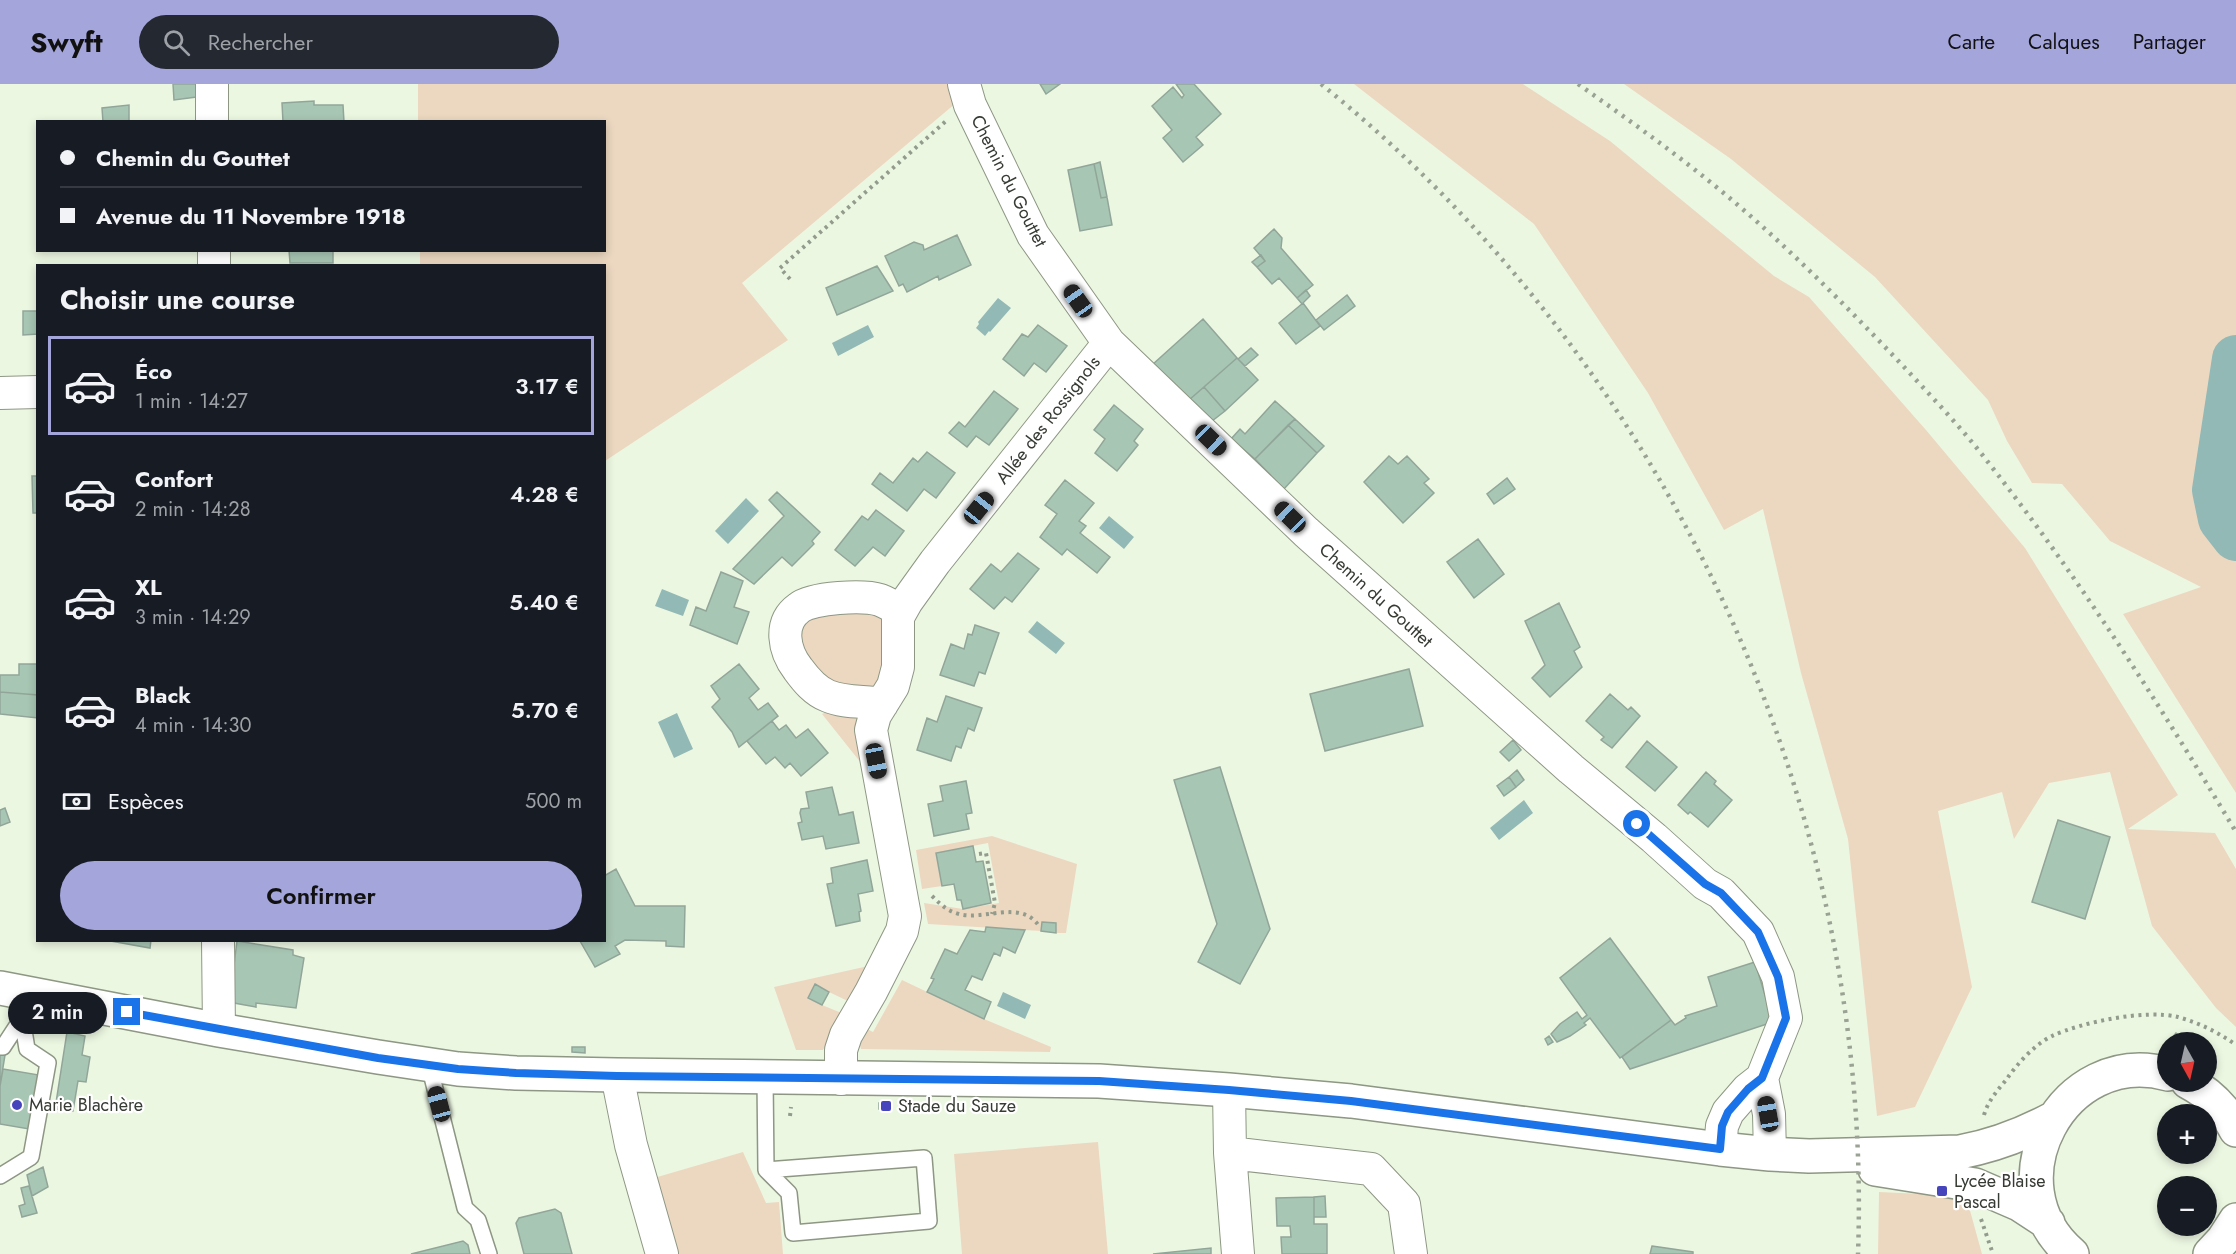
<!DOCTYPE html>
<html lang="fr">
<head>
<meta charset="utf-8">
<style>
	:root { --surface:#171b24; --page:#242831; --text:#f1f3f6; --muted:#9ea1a6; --line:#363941; --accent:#a4a5db }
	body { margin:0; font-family:Jost,sans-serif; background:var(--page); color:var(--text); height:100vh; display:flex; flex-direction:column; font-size:22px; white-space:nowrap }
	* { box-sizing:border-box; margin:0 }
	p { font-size:20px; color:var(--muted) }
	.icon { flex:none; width:33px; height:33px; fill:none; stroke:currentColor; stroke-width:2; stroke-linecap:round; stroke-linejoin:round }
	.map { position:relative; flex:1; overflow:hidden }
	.panel { position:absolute; left:36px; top:180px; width:570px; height:678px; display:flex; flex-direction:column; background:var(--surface); border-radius:0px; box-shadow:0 3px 9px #0003 }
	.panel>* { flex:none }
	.top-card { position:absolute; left:36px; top:36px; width:570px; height:132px; border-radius:0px; box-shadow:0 3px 9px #0003; display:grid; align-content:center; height:132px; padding:0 24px; background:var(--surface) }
	.needle { width:39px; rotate:172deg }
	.fabs { position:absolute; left:2157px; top:948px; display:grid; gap:12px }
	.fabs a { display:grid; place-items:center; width:60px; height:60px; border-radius:50%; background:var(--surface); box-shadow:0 3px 9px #0003; font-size:30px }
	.end { position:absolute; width:27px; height:27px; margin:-14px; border:8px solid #1a73e8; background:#fff; box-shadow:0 0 0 3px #fff }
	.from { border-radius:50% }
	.bubble { position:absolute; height:42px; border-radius:21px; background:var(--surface); box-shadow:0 3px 9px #0003; font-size:20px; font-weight:600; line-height:42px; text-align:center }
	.car { position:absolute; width:18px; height:36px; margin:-18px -9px; border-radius:8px; box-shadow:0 0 4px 2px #0007; background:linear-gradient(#222 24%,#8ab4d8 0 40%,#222 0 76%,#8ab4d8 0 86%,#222 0) }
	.top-card b { display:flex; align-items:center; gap:21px; height:57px; font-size:22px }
	.top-card b+b { border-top:2px solid var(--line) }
	.top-card i { width:15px; height:15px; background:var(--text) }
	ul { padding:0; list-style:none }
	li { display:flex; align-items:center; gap:18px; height:99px; margin:0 12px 9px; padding:0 12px; border:3px solid transparent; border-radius:0px }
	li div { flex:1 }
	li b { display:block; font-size:22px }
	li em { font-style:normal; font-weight:600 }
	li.on { border-color:var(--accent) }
	li>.icon { width:54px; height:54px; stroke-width:1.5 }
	h2 { padding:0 24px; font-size:27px; line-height:72px }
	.pay { display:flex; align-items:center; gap:15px; height:66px; padding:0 24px; font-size:22px }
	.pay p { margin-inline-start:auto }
	.action { display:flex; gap:12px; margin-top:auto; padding:12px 24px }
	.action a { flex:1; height:69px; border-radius:36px; background:var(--accent); color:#111; font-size:24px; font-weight:600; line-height:69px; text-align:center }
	header { display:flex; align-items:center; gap:36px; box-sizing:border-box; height:84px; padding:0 30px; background:var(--accent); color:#111 }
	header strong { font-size:28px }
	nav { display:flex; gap:33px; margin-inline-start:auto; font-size:21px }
	.search { width:420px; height:54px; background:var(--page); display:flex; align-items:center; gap:15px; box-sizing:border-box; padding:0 21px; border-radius:33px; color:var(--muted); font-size:22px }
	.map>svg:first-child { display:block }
	.green { fill:#ecd8c1 }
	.water { fill:#92b9b5 }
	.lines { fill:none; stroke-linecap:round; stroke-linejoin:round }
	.river { stroke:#92b9b5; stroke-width:48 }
	.building { fill:#a8c6b4; stroke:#91a699; stroke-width:1.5 }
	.lane-casing { stroke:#8d9784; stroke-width:18 }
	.street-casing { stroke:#8d9784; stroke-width:34 }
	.secondary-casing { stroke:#8d9784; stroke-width:36 }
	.path { stroke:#939b8c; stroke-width:4; stroke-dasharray:3 4.5; stroke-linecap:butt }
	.lane { stroke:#fff; stroke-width:15 }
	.street { stroke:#fff; stroke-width:32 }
	.secondary { stroke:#fff; stroke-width:33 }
	.rail { stroke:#9aa293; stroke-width:4.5; stroke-dasharray:3 6; stroke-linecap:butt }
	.route { stroke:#1a73e8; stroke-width:8 }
	.poi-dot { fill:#4645bb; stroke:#fff; stroke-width:2 }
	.labels { text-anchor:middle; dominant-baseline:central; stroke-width:4.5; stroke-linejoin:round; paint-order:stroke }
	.street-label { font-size:18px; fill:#363b33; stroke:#fff }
	.poi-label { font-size:18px; fill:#363b33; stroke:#fff; text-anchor:start }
</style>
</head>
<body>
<header>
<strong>Swyft</strong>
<div class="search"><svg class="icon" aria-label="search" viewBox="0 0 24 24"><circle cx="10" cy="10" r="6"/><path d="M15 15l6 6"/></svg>Rechercher</div>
<nav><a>Carte</a><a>Calques</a><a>Partager</a></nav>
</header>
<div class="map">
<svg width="2236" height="1170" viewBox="0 0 2236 1170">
	<rect width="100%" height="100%" fill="#ecf7e2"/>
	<path class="green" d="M 418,0 L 950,0 L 956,19 L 742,199 L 788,256 L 605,377 L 604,182 L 420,181 L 420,167 L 604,166 L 604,38 L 418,37 Z
		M 1354,0 L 1523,0 L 1610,57 L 1774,192 L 1809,213 L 1926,346 L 2025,464 L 2178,711 L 2128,745 L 2215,749 L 2236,785 L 2236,943 L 2216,924 L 2152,842 L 2110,688 L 2049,699 L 2014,755 L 2002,708 L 1938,727 L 1972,903 L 1915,1023 L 1877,1032 L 1848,755 L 1801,589 L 1763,425 L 1724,446 L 1648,309 L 1534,140 Z
		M 1624,0 L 2236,0 L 2236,709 L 2123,530 L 2201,503 L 2110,457 L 2062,400 L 2032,399 L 2007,357 L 1988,316 L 1875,193 L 1731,75 Z
		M 855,522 L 882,533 L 885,541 L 881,600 L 869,605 L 837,604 L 799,569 L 799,537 Z
		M 830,626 L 856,627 L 861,637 L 861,679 L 822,630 Z
		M 992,752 L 1077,780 L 1066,849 L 1056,849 L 1056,839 L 1042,838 L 1041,847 L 928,840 L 924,819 L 963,825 L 999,819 L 988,759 L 936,769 L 942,802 L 922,805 L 916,766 Z
		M 873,881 L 852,919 L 829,908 L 822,921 L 844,930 L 823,966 L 796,966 L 774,903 Z
		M 902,896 L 984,935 L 1051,963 L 1050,968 L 861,965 L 859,958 L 867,945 L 873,948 Z
		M 1098,1058 L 1108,1170 L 962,1170 L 954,1070 Z
		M 743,1068 L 766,1119 L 779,1118 L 783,1170 L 676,1170 L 654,1094 Z
		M 1879,1108 L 1966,1112 L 1982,1170 L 1878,1170 Z"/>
	<path class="water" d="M 998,214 L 1011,224 L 990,248 L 989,247 L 985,252 L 976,244 L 979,240 L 978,238 Z
		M 868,241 L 874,253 L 838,272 L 832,259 Z
		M 746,414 L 759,427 L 728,460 L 715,447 Z
		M 1109,432 L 1134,453 L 1124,465 L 1099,444 Z
		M 662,505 L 689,516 L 683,532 L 655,522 Z
		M 1037,537 L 1065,559 L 1056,570 L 1028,548 Z
		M 677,629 L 693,665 L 674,674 L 658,638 Z
		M 1524,716 L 1533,729 L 1499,756 L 1490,744 Z
		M 1003,908 L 1031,921 L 1025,935 L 997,922 Z"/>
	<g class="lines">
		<path class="river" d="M 2236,275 L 2216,406 L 2222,435 L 2236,453"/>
	</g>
	<path class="building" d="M 173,0 L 203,0 L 204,12 L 174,16 Z
		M 1040,0 L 1060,0 L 1046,10 Z
		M 1176,0 L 1194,0 L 1221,30 L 1196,53 L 1203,61 L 1183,78 L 1163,54 L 1172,46 L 1152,22 L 1173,3 L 1182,14 L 1184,11 Z
		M 314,17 L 314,21 L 343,21 L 344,38 L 283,38 L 282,19 Z
		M 129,21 L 129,38 L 103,38 L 102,24 Z
		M 1100,78 L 1107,113 L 1101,114 L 1094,80 Z
		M 1094,80 L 1101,114 L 1107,113 L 1112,141 L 1080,147 L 1068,86 Z
		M 1274,145 L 1282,154 L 1281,164 L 1313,201 L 1297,214 L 1279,194 L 1272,200 L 1257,183 L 1265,177 L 1254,164 Z
		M 957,151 L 971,181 L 939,196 L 938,192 L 907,208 L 903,200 L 899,202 L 885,172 L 914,158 L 923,161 L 924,166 Z
		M 289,166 L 333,166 L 333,179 L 290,179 Z
		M 1261,171 L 1265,177 L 1257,183 L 1252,178 Z
		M 877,182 L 893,207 L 837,231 L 826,204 Z
		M 1306,206 L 1310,212 L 1302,220 L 1297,214 Z
		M 1347,211 L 1355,222 L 1324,246 L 1316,236 Z
		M 1303,219 L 1320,242 L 1296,260 L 1279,239 Z
		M 23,227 L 38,227 L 38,250 L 23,251 Z
		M 1203,235 L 1237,274 L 1189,316 L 1152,281 Z
		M 1038,241 L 1067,262 L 1046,288 L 1034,279 L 1024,292 L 1003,275 L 1022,250 L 1028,253 Z
		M 1251,264 L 1258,271 L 1245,282 L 1238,275 Z
		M 1237,274 L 1258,296 L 1225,327 L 1204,303 Z
		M 1204,303 L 1225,327 L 1212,337 L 1189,316 Z
		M 994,307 L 1018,325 L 989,361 L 976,352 L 967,363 L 949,349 L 959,338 L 965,343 Z
		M 1275,317 L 1295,335 L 1255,375 L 1231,355 L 1240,345 L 1245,350 Z
		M 1114,321 L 1143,345 L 1134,357 L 1138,361 L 1117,387 L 1095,369 L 1105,355 L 1094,346 Z
		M 1295,335 L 1324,362 L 1317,369 L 1288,341 Z
		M 1288,341 L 1317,369 L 1284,405 L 1255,375 Z
		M 927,368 L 955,389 L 936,414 L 924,405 L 907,427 L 872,400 L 880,389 L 893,399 L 913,374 L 918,378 Z
		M 1389,372 L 1398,380 L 1407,372 L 1429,395 L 1424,399 L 1434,409 L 1403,439 L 1364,398 Z
		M 32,392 L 38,392 L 38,429 L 33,429 Z
		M 1507,394 L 1515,405 L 1494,420 L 1487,410 Z
		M 1065,396 L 1094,419 L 1079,437 L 1086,442 L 1080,449 L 1110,473 L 1097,489 L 1067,465 L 1062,471 L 1040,453 L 1057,430 L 1045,421 Z
		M 777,408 L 820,448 L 812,457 L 814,460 L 792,482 L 782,473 L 754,500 L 733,485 L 784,432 L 769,416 Z
		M 876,426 L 904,447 L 885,472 L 873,463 L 855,482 L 835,466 L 862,432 L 868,436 Z
		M 1478,455 L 1504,490 L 1474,514 L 1447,478 Z
		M 1018,469 L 1039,485 L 1012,518 L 1005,513 L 994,525 L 970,505 L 991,480 L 1001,488 Z
		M 721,488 L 743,497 L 734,523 L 749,528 L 737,560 L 690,541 L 696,523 L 706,527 Z
		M 1559,519 L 1580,563 L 1574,567 L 1582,583 L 1550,613 L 1532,594 L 1545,581 L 1525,537 Z
		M 975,541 L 999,549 L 985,590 L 979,588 L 974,602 L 940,591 L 951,560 L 964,565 L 968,550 L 972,551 Z
		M 19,580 L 37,580 L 37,611 L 0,608 L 0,591 L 19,591 Z
		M 739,580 L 759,605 L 749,614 L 758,626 L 768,619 L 778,632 L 739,663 L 732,648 L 712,623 L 720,615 L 711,602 Z
		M 1409,585 L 1423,642 L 1325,667 L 1310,610 Z
		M 0,608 L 38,611 L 38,634 L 0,630 Z
		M 1610,610 L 1628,626 L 1631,623 L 1640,632 L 1612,664 L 1601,656 L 1604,653 L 1586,637 Z
		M 946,612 L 982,624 L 974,647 L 968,644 L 961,664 L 956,662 L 951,677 L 917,666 L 927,634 L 937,638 Z
		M 772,637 L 779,646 L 786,641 L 796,654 L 808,645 L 828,669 L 801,692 L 790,679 L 785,684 L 775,673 L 766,680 L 747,657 Z
		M 1513,656 L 1521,666 L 1509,677 L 1500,668 Z
		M 1647,657 L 1677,683 L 1655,707 L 1626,683 Z
		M 1220,683 L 1270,845 L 1240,900 L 1198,878 L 1217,840 L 1174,696 Z
		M 1517,686 L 1524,696 L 1516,703 L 1509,693 Z
		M 1706,688 L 1716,697 L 1714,700 L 1732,716 L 1708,743 L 1690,728 L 1688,730 L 1678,721 Z
		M 1509,693 L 1516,703 L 1504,712 L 1497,702 Z
		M 966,697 L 972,729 L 966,730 L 969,745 L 934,752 L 928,720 L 943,717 L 940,702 Z
		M 832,703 L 839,731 L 853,728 L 859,759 L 826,765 L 823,752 L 802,756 L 798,739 L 802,738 L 800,729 L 801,725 L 809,724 L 806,708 Z
		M 5,724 L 10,738 L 0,742 L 0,726 Z
		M 2058,736 L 2110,753 L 2085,835 L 2032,818 Z
		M 973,762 L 976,778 L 983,777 L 991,819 L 963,825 L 961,816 L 957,816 L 954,800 L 942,802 L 936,769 Z
		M 867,776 L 873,807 L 858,810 L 861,827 L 859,828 L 860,837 L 836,842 L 827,800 L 833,799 L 831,784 Z
		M 616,785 L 635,822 L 685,822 L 684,863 L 666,862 L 666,857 L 625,856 L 615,862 L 620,870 L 595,883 L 580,857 L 604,856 L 604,792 Z
		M 1042,838 L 1056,839 L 1056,849 L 1041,847 Z
		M 986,843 L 1025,846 L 1015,869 L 1003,863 L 1000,872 L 994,869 L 982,896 L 972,892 L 965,906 L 991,918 L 984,935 L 927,908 L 934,895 L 931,894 L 945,865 L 957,870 L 970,846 L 985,848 Z
		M 1610,854 L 1671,936 L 1620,974 L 1590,934 L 1584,939 L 1586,941 L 1570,952 L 1557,958 L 1551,950 L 1560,940 L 1577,928 L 1582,935 L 1587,931 L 1560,894 Z
		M 105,856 L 151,856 L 150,864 Z
		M 237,857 L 293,866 L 293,871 L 304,874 L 296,924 L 256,919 L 256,923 L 234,919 L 230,913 Z
		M 1755,878 L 1773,938 L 1630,985 L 1622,973 L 1671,936 L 1675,941 L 1686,934 L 1685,932 L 1717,922 L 1708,893 Z
		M 815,900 L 829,908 L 822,921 L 808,914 Z
		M 67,948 L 85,952 L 82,971 L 90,973 L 86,998 L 78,997 L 73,1027 L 55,1025 Z
		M 2176,949 L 2188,958 L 2177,958 L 2172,954 Z
		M 1549,952 L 1553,958 L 1548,961 L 1545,955 Z
		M 572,963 L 585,963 L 585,969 L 572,968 Z
		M 0,970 L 5,971 L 0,1002 Z
		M 3,985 L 39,991 L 29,1045 L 0,1040 L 0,1002 Z
		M 879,1019 L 892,1020 L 892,1025 L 879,1025 Z
		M 43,1083 L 48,1103 L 32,1112 L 27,1091 Z
		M 29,1102 L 37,1129 L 22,1133 L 19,1122 L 25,1120 L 21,1104 Z
		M 1325,1112 L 1326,1133 L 1314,1133 L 1314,1113 Z
		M 1314,1113 L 1314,1140 L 1327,1140 L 1327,1170 L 1282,1170 L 1281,1153 L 1291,1153 L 1290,1142 L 1277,1142 L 1276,1114 Z
		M 555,1125 L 561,1129 L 572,1170 L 524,1170 L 516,1139 L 519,1134 Z
		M 463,1157 L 468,1161 L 470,1170 L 411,1170 Z
		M 1652,1162 L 1693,1168 L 1693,1170 L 1650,1170 Z
		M 1211,1164 L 1211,1170 L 1153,1170 Z"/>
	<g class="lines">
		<g class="lane-casing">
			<path id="lane" d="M 0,963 L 3,963 L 24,931
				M 429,981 L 465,1124 L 478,1136 L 489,1170
				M 765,994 L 766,1086 L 789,1109 L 793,1149 L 929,1137 L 924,1074 L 766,1086
				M 0,1092 L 31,1073 L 48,979 L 27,965 L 22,934"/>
		</g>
		<g class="street-casing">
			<path id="street" d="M 212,0 L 212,38
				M 964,0 L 970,21 L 1033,151 L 1109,259 L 1306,448 L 1571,685 L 1654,754 L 1705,800 L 1721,809 L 1758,848 L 1778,893 L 1786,934 L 1762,994 L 1748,1005 L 1728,1028 L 1722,1042 L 1720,1065
				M 214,166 L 214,182
				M 0,309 L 38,308
				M 882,620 C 865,617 844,619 828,612 C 815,607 806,596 798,585 C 784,567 778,539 799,524 C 813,513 864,511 880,516 C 888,519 894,523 900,527
				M 218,856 L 219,946
				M 617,991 L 631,1061 L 662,1170
				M 1762,994 L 1769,1030 L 1770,1070
				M 841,995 L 841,966 L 846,951 L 871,908 L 902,847 L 905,832 L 871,646 L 875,631 L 893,602 L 898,583 L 898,533 L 907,517 L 935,478 L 1109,259
				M 1229,1006 L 1230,1069 L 1238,1170
				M 1230,1069 L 1371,1085 L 1404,1120 L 1411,1170"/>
		</g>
		<g class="secondary-casing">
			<path id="secondary" d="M 0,904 L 219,946 L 378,973 L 458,985 L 516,989 L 617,991 L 1099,997 L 1229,1006 L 1351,1017 L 1720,1065 L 1770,1070 L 1809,1072 L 1960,1068 C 1992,1062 2024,1050 2052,1035
				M 2188,998 C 2209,1009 2225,1025 2236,1046
				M 1875,1085 L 1975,1101 L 2019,1120 L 2048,1139
				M 2072,1170 C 1989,1100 2063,961 2168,990
				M 2210,1170 L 2223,1156 L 2236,1136"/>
		</g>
		<path class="path" d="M 790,195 L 780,184 L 946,37
			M 979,770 L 986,769 L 995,819 L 992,830
			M 932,812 C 940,820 947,827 959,830 C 984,837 1021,815 1039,842
			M 1984,1031 C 1988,1017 1997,1007 2006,996 C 2017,980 2034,961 2052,952 C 2082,938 2146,925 2178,933 C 2199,939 2218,948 2236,961
			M 790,1032 L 791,1023
			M 1981,1135 L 1993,1170"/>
		<use href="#lane" class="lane"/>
		<use href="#street" class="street"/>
		<use href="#secondary" class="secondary"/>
		<path class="rail" d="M 1321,0 C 1668,280 1874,724 1858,1170
			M 1578,0 C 1633,39 1688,78 1739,122 C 1798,173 1852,228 1905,284 C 1929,310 1954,336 1976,363 C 2073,484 2156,615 2236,748"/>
	</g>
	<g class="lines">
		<path class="route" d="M 127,928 L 378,974 L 458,985 L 516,989 L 617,992 L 1099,997 L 1229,1006 L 1351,1017 L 1720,1065 L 1722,1042 L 1728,1028 L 1748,1005 L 1762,994 L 1786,934 L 1778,893 L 1758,848 L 1721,809 L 1705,800 L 1637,740"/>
	</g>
	<g class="poi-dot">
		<circle cx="17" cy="1021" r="6"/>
		<rect x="880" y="1016" width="12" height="12" rx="3"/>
		<rect x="1936" y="1101" width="12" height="12" rx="3"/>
	</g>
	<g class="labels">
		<g class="street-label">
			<text transform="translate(1009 97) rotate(63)">Chemin du Gouttet</text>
			<text transform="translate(1048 336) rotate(-52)">Allée des Rossignols</text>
			<text transform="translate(1376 511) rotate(42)">Chemin du Gouttet</text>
		</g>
		<g class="poi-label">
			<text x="29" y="1021">Marie Blachère</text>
			<text x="898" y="1022">Stade du Sauze</text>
			<text x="1954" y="1097">Lycée Blaise<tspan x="1954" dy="21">Pascal</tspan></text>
		</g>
	</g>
</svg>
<div class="fabs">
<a><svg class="needle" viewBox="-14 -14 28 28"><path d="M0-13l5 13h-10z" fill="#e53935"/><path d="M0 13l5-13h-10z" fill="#9ea1a6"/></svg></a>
<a>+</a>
<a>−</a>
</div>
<i class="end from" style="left:1637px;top:740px"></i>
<i class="end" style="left:127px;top:928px"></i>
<div class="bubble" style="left:8px;top:908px;width:99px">2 min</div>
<i class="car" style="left:1078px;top:217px;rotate:325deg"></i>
<i class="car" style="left:1211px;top:356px;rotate:134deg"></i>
<i class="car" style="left:979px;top:424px;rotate:39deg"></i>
<i class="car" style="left:1290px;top:433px;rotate:314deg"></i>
<i class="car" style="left:876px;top:677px;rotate:169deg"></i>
<i class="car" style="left:439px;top:1020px;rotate:345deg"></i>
<i class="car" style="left:1768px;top:1030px;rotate:350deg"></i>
<div class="top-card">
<b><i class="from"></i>Chemin du Gouttet</b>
<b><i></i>Avenue du 11 Novembre 1918</b>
</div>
<section class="panel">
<h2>Choisir une course</h2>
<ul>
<li class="on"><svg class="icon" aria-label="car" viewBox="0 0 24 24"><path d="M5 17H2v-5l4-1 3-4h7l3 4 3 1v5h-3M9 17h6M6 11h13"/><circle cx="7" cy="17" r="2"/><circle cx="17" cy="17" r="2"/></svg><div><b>Éco</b><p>1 min · 14:27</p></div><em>3.17 €</em></li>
<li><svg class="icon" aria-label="car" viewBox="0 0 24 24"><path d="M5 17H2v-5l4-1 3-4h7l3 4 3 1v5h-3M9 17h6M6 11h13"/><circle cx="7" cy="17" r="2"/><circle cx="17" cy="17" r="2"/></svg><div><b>Confort</b><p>2 min · 14:28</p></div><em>4.28 €</em></li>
<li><svg class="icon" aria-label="car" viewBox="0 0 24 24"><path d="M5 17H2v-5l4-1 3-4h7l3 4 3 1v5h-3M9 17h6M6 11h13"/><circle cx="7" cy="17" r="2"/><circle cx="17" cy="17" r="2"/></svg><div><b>XL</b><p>3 min · 14:29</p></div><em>5.40 €</em></li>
<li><svg class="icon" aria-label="car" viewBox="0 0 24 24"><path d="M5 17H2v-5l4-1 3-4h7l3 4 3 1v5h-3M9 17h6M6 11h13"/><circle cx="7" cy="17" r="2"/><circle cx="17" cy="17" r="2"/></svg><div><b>Black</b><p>4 min · 14:30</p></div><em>5.70 €</em></li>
</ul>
<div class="pay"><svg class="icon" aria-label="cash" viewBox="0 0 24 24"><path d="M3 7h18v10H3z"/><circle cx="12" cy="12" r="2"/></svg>Espèces<p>500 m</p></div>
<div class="action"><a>Confirmer</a></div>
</section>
</div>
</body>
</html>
